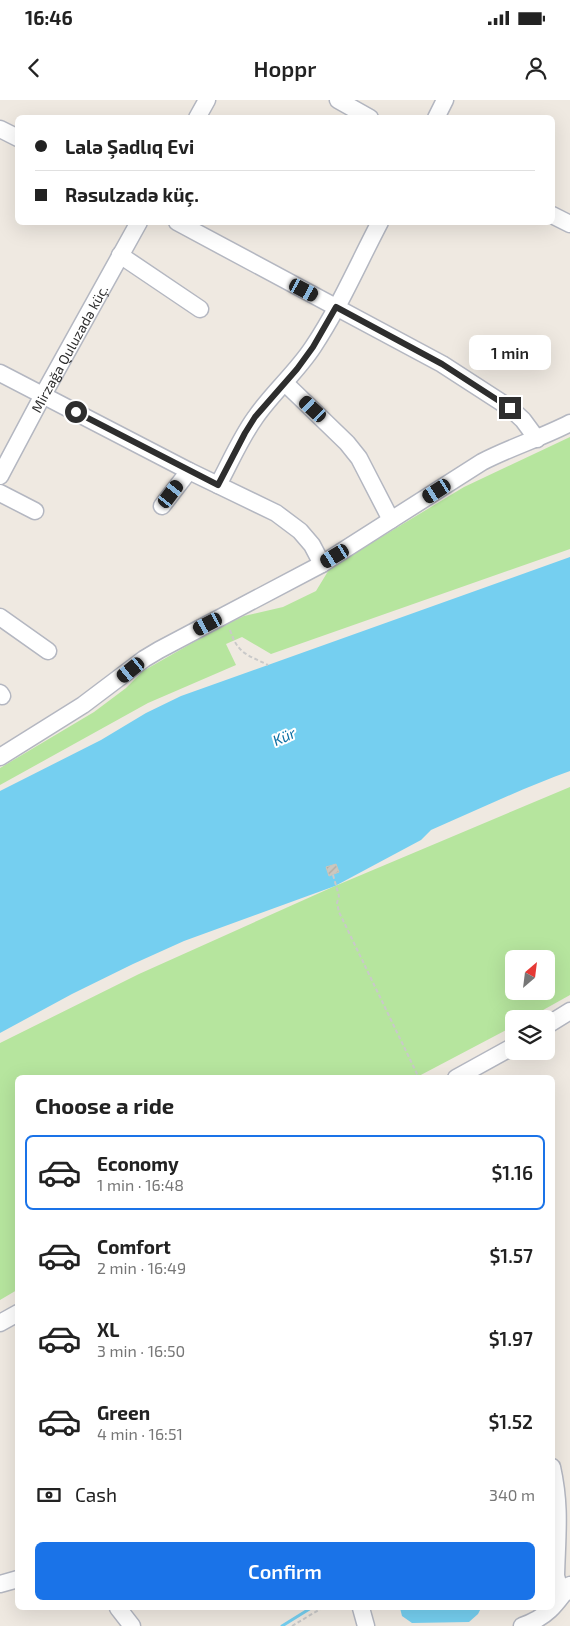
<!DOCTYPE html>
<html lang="en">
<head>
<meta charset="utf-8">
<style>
	:root { --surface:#fff; --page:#f6f6f6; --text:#222; --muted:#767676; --line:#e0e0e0; --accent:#1a73e8 }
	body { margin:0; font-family:"Exo 2",sans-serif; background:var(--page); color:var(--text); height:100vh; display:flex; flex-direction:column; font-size:19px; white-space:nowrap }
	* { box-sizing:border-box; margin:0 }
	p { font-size:16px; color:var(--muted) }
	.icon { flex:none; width:28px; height:28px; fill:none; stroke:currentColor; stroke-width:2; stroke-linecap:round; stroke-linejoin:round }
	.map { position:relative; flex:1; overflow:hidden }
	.side { position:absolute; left:15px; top:975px; width:540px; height:535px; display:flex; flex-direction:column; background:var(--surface); border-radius:8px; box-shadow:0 5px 20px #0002 }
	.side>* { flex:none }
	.guide { position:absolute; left:15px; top:15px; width:540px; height:110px; border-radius:8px; box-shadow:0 5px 20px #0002; display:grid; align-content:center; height:110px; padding:0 20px; background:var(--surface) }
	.needle { width:32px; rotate:28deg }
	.tools { position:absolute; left:505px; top:850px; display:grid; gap:10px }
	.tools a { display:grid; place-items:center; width:50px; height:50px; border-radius:8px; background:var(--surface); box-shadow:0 5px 20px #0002; font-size:25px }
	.end { position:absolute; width:22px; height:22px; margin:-11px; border:6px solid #2e2e2e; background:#fff; box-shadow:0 0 0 2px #fff }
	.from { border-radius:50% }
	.bubble { position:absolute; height:35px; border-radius:8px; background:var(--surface); box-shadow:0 5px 20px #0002; font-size:16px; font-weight:600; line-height:35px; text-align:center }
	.car { position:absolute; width:15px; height:30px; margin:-15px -8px; border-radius:6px; box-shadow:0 0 4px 1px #0007; background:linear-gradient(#222 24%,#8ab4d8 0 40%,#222 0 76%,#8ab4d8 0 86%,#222 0) }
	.guide b { display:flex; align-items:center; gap:18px; height:48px; font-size:19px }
	.guide b+b { border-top:1px solid var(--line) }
	.guide i { width:12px; height:12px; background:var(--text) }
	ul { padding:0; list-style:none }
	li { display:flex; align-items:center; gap:15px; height:75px; margin:0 10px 8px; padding:0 10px; border:2px solid transparent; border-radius:8px }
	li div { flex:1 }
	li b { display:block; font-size:19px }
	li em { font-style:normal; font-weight:600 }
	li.active { border-color:var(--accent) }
	li>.icon { width:45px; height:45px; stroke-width:1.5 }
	h2 { padding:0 20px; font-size:22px; line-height:60px }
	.pay { display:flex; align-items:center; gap:12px; height:55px; padding:0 20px; font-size:19px }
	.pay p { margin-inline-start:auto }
	.action { display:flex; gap:10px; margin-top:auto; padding:10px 20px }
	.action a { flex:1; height:58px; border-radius:8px; background:var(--accent); color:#fff; font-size:20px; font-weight:600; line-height:58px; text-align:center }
	.status { display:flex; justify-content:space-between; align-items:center; height:35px; padding:0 25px; background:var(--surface); direction:ltr }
	.status svg { height:14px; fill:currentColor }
	header { display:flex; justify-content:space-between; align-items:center; height:65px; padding:0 20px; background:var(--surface); font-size:22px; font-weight:600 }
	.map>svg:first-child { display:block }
	.grass { fill:#b6e59e; fill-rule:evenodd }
	.water { fill:#75cff0 }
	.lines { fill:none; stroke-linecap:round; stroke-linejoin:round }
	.stream { stroke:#75cff0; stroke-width:3 }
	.building { fill:url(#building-hatch); stroke:#cbc5ba }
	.minor-casing { stroke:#b4b7c1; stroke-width:19 }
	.path { stroke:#c9c9c9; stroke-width:2; stroke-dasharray:4 2.5; stroke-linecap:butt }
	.minor { stroke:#fff; stroke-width:16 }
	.route { stroke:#2e2e2e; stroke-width:6 }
	.labels { text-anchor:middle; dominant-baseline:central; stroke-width:4; stroke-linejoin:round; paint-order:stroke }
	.street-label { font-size:14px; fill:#2e2e2e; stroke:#fff }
	.water-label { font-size:15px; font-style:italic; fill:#0d6fa3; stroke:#fff }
</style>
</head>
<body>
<div class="status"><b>16:46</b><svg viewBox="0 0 49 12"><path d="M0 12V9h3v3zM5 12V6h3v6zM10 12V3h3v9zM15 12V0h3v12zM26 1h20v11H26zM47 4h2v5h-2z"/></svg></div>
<header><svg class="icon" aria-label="back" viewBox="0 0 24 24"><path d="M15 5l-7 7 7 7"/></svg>Hoppr<svg class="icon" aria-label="person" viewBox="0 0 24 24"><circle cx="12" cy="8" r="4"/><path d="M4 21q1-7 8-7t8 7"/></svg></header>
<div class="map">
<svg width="570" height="1526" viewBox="0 0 570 1526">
	<defs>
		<pattern id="building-hatch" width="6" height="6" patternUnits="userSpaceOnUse" patternTransform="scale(1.25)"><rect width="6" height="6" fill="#cbc7bf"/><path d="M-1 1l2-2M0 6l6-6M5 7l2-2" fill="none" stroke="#afaba4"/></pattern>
	</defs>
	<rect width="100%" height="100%" fill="#efe9e1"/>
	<path class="grass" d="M 570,337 L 570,449 L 271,554 L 242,537 L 226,544 L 236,565 L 148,603 L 0,685 L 0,668 L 94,612 L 126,588 L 143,571 L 215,530 L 244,516 L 283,507 L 316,491 L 330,468 L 464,387 Z
		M 570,687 L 570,895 L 527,919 L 514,919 L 514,926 L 417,977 L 18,978 L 17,1190 L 0,1200 L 0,943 L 139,874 L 335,786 ZM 514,859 L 546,859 L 546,891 L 514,891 Z"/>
	<path class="water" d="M 570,457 L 570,671 C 523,688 477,710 431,730 L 421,740 L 335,786 L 184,841 L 133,864 L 72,894 L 0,933 L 0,691 L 101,640 L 146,613 L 181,596 Z
		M 400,1508 L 481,1508 L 478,1514 L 469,1522 L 412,1523 L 402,1516 Z"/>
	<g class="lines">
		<path class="stream" d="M 282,1526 L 311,1508"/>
	</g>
	<path class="building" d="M 336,764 L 339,772 L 329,776 L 326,767 Z"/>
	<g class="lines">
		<g class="minor-casing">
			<g id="minor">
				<path d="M 338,0 L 370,18"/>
				<path d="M 197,18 L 207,0"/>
				<path d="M 436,18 L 445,0"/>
				<path d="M 0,29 L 18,38"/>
				<path d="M 552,115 L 570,124"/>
				<path d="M 177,122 L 442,264 L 510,308 L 523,320 L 537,339"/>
				<path d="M 120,155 L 200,209"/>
				<path d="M 0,273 L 189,371 L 276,413 L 300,431 L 312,445 L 322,464"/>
				<path d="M 285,283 L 347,343 L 359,358 L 391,420"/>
				<path id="s1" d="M 0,376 L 43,295 L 139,122"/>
				<path d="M 218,385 C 230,363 240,339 255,318 C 272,293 296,273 313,247 C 339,208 358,164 380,122"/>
				<path d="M 0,393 L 35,411"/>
				<path d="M 162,406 L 189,371"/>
				<path d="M 0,517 L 48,551"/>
				<path d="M 0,593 L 2,596"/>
				<path d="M 0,657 L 83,605 L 144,559 L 159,550 L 322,464 L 482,362 C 511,347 541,338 570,323"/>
				<path d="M 546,926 L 570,911"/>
				<path d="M 456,978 L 514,946"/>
				<path d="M 0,1223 L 18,1213"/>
				<path d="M 552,1367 C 561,1407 557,1436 556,1476 L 558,1483 L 565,1493"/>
				<path d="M 0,1484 L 18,1479"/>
				<path d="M 118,1508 L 132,1526"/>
				<path d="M 361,1508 L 366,1526"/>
				<path d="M 522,1526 C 547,1517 555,1506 570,1485"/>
			</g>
		</g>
		<path class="path" d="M 230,530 C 238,554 246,554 268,565
			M 333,775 L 339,796 L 337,803 L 339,812 L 419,978
			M 292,1526 L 322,1508"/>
		<use href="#minor" class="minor"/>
	</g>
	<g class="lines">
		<path class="route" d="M 76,312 L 218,385 L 245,333 L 255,317 L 297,269 L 313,247 L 336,207 L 442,264 L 510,308"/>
	</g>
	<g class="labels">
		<g class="street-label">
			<text stroke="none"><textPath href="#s1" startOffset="145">Mirzağa Quluzadə küç.</textPath></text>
		</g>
		<g class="water-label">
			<text transform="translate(284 636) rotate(-24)">Kür</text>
		</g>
	</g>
</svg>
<div class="tools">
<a><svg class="needle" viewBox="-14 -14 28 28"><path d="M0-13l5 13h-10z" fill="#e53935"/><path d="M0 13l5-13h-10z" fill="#767676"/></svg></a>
<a><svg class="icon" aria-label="layers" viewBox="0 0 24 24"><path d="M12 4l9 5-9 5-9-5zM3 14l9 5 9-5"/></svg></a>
</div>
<i class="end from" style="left:76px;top:312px"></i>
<i class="end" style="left:510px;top:308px"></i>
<div class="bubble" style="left:469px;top:235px;width:82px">1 min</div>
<i class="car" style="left:304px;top:190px;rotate:118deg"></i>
<i class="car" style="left:313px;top:309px;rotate:313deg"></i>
<i class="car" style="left:437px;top:391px;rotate:237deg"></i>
<i class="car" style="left:171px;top:394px;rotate:37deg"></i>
<i class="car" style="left:335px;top:456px;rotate:239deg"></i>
<i class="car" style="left:208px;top:524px;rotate:242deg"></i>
<i class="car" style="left:131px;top:570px;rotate:231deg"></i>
<div class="guide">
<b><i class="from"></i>Lalə Şadlıq Evi</b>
<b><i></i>Rəsulzadə küç.</b>
</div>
<section class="side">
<h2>Choose a ride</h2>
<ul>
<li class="active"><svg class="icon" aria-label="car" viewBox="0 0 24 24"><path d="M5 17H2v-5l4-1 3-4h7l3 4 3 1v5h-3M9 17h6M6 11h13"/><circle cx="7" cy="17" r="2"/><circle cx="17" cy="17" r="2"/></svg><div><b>Economy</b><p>1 min · 16:48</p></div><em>$1.16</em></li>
<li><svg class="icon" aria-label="car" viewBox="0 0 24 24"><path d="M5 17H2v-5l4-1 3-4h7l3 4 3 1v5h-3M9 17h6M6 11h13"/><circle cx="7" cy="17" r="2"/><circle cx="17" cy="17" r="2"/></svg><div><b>Comfort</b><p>2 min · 16:49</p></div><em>$1.57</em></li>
<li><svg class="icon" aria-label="car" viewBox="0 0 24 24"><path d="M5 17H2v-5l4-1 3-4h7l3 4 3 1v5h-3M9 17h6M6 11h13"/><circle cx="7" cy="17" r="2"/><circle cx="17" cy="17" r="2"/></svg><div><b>XL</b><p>3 min · 16:50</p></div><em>$1.97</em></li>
<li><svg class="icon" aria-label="car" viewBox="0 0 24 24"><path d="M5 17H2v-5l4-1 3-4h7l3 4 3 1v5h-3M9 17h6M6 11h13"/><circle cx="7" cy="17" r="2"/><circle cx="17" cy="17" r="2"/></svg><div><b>Green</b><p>4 min · 16:51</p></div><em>$1.52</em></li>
</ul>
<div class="pay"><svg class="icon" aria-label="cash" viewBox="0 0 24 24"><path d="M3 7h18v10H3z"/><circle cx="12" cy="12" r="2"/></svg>Cash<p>340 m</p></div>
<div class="action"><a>Confirm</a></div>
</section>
</div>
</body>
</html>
